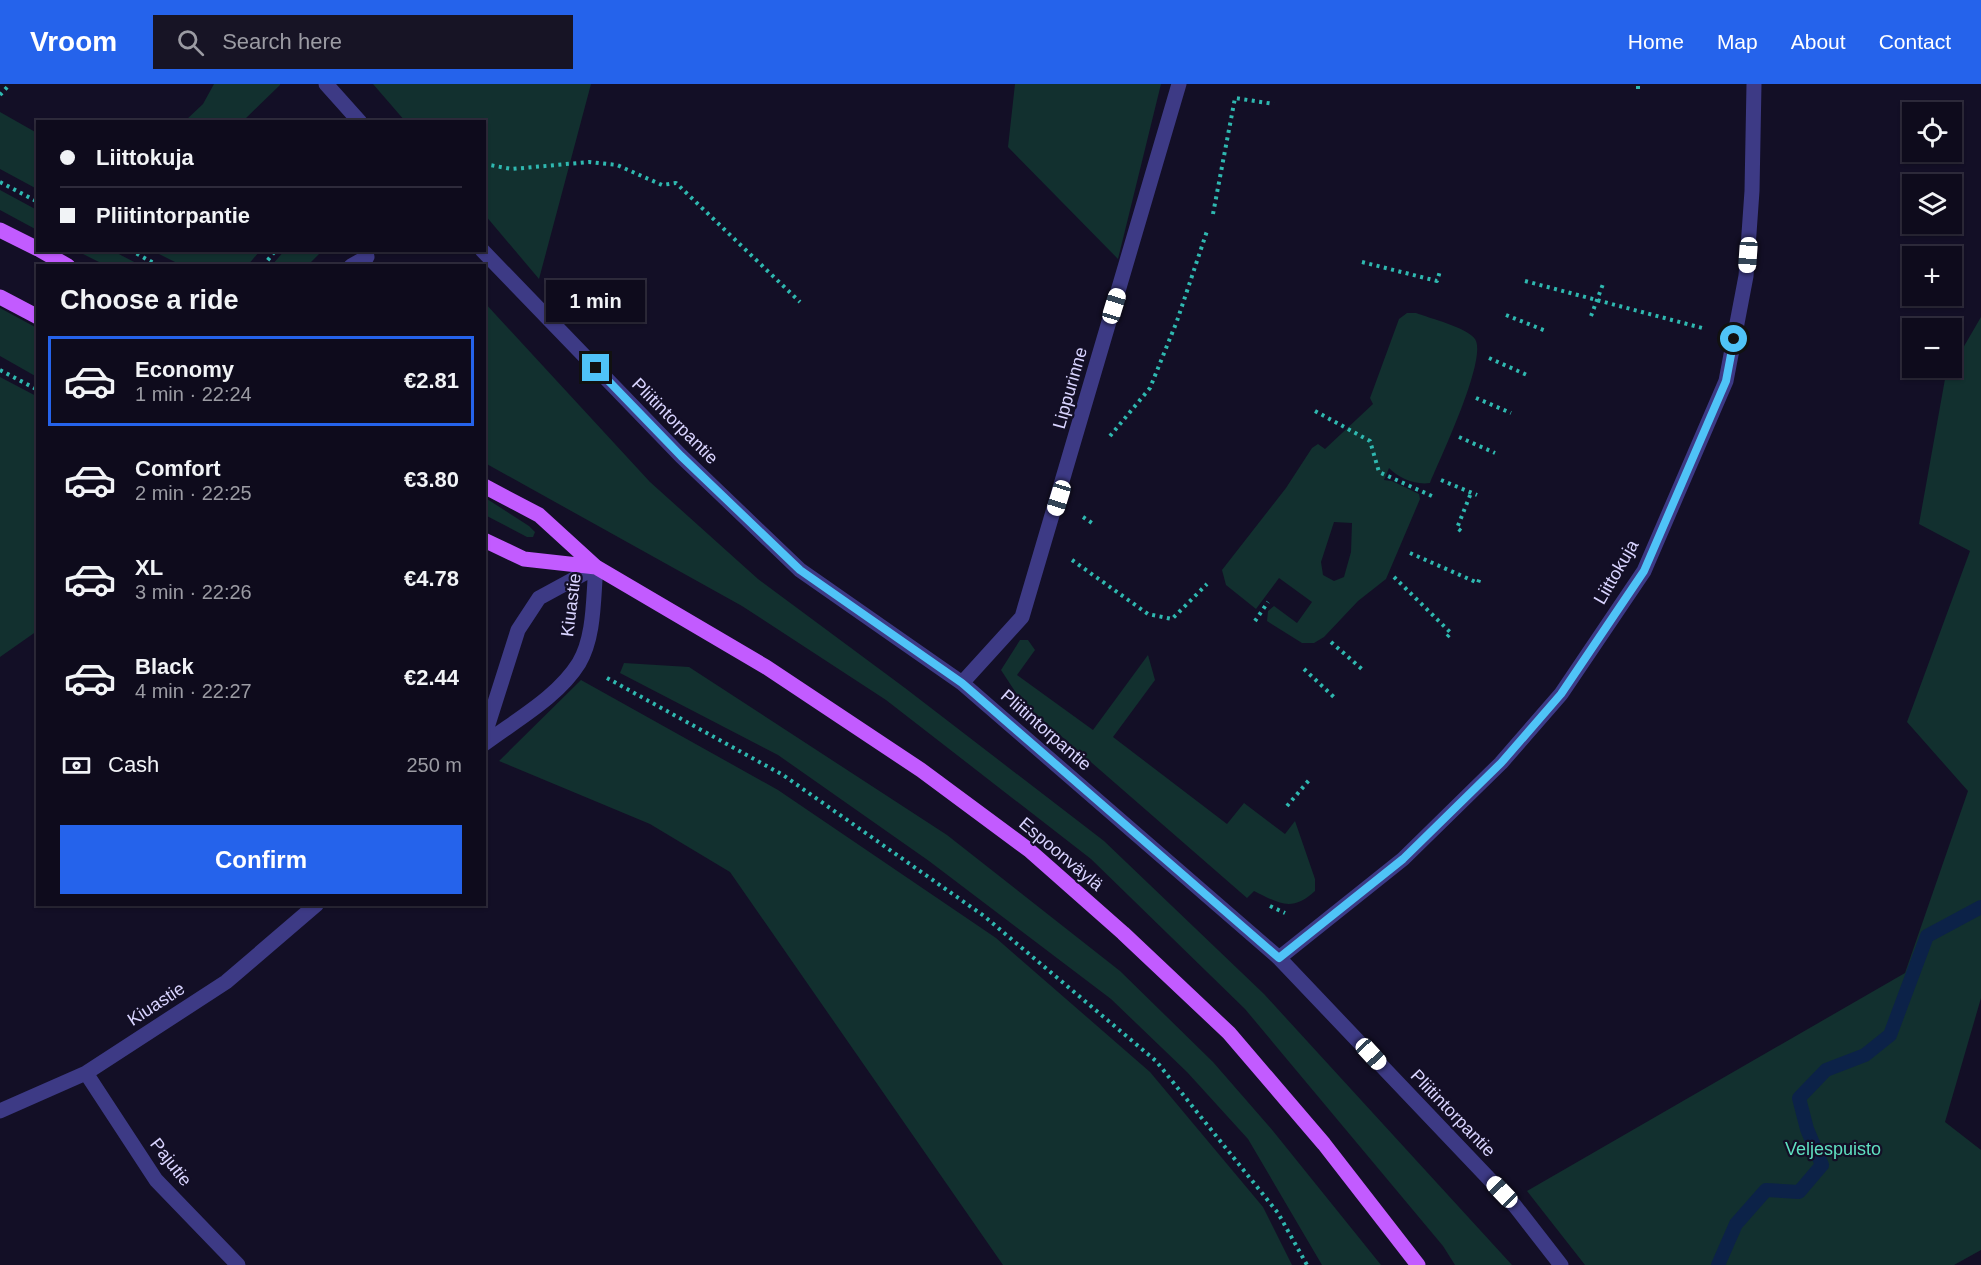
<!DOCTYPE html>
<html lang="en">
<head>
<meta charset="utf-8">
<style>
	:root { --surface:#0e0b1c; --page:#171425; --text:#f1f3f6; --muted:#9b9ba3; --line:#2e2b3b; --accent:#2563eb }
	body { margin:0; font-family:Helvetica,sans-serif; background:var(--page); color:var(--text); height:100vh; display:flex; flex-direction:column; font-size:22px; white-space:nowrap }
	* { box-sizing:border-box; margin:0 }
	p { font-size:20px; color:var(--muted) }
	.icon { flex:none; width:33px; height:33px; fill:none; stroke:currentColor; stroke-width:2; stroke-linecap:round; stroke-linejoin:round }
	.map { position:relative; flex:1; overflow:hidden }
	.details { position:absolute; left:36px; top:180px; width:450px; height:642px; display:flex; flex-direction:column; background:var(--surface); border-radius:0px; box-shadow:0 2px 4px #0004,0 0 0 2px var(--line) }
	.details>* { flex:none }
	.banner { position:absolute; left:36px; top:36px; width:450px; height:132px; border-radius:0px; box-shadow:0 2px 4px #0004,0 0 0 2px var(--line); display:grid; align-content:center; height:132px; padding:0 24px; background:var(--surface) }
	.buttons { position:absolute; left:1902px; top:18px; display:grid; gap:12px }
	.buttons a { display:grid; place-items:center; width:60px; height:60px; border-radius:0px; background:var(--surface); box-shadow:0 2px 4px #0004,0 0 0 2px var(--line); font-size:30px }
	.end { position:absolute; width:27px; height:27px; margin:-14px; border:8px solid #4fc3f7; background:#111; box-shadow:0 0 0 3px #111 }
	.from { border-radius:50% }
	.bubble { position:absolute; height:42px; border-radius:0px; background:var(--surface); box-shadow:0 2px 4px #0004,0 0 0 2px var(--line); font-size:20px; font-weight:700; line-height:42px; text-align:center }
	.car { position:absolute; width:18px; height:36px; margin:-18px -9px; border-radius:8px; box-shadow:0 0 4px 2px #0007; background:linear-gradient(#fff 24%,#345 0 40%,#fff 0 76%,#345 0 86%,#fff 0) }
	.banner b { display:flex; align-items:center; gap:21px; height:57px; font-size:22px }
	.banner b+b { border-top:2px solid var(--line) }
	.banner i { width:15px; height:15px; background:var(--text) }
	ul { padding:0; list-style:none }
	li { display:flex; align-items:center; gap:18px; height:90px; margin:0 12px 9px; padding:0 12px; border:3px solid transparent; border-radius:0px }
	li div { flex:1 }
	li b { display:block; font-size:22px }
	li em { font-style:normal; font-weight:700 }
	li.on { border-color:var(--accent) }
	li>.icon { width:54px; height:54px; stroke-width:1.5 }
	h2 { padding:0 24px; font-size:27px; line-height:72px }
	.pay { display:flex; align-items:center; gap:15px; height:66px; padding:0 24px; font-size:22px }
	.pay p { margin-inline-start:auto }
	.primary-button { display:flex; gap:12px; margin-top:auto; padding:12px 24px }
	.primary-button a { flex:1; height:69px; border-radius:0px; background:var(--accent); color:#fff; font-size:24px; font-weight:700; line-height:69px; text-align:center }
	header { display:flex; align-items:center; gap:36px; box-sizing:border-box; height:84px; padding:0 30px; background:var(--accent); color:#fff }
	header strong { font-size:28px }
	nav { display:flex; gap:33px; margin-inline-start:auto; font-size:21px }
	.search { width:420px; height:54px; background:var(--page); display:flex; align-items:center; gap:15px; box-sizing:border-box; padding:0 21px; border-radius:0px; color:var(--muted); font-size:22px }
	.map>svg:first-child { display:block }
	.green { fill:#12302f; fill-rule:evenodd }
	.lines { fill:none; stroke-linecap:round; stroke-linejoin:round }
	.stream { stroke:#0c2248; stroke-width:14 }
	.path { stroke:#2fb8b0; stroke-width:4; stroke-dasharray:3 4.5; stroke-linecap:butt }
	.minor { stroke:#3d3a85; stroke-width:15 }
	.major { stroke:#c25bff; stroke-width:15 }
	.route { stroke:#4fc3f7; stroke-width:8 }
	.labels { text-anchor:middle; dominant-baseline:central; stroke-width:4.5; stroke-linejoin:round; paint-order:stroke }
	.street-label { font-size:18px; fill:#d9d4ff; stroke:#130f26 }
	.park-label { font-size:18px; fill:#5fe0c0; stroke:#130f26 }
</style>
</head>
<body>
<header>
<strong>Vroom</strong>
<div class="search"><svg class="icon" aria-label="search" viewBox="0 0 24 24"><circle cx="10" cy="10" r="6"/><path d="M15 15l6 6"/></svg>Search here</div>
<nav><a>Home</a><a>Map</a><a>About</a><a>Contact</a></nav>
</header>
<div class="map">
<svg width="1981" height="1181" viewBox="0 0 1981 1181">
	<rect width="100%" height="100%" fill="#130f26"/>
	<path class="green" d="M 214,0 L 280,0 L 280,1 L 243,37 L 185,37 L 203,20 Z
		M 373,0 L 591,0 L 539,195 L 485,131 L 484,38 L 405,37 Z
		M 1015,0 L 1161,0 L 1118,175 L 1008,63 Z
		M 0,28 L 37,49 L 37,105 L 0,85 Z
		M 0,106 L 37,126 L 37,146 L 0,126 Z
		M 285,166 L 322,166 L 322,167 L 308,181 L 272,181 Z
		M 77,167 L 113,167 L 140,181 L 105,181 Z
		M 153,167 L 260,167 L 247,182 L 181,181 Z
		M 484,218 L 650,398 L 758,495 L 905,604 L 1104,757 L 1264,910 L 1512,1181 L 1455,1181 L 1443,1162 L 1245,925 L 1091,775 L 886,616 L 742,522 L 485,379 Z
		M 0,224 L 37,244 L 37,293 L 0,272 Z
		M 1407,229 L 1416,229 C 1429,234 1468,244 1475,255 C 1488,274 1440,375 1430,399 C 1415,401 1400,395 1389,384 L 1384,396 L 1392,397 L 1419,410 L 1420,415 L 1386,495 L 1358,517 L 1324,553 L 1314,559 L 1302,559 L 1267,537 L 1268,527 L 1274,522 L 1297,539 L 1312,518 L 1279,494 L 1256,525 L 1226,501 L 1222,486 L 1286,404 L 1312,364 L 1318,360 L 1325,365 L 1373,320 L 1370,314 L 1373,306 L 1399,235 ZM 1334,438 L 1352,439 L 1351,468 L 1344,493 L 1334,497 L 1323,491 L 1321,478 Z
		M 1981,233 L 1981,914 L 1945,1038 L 1981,1066 L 1981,1166 L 1954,1181 L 1585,1181 L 1527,1107 L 1905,889 L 1968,707 L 1907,638 L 1970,467 L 1919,440 L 1945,295 Z
		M 0,293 L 38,313 L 37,547 L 0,573 Z
		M 484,413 L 529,442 L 535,448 L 533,453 L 527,453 L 485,431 Z
		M 1020,556 L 1028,556 L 1035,566 L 1017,591 L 1093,646 L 1148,571 L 1155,596 L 1113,653 L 1227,740 L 1244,719 L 1285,750 L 1295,737 L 1315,795 L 1315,807 C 1292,828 1280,820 1254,807 L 1247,814 L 1022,618 L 1001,586 Z
		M 624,579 L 689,583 L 947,751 L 1120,887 L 1213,978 L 1273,1047 L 1381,1181 L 1322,1181 L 1248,1055 L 1187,988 L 1111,915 L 929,777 L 778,671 L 620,589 Z
		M 581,596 L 778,706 L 996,854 L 1150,988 L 1263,1123 L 1292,1181 L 1003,1181 L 730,788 L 650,740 L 499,677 Z"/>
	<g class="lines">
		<path class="stream" d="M 1718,1181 L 1736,1140 L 1766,1106 L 1799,1108 L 1822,1081 L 1807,1045 L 1799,1014 L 1826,986 L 1865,971 L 1890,951 L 1927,852 L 1981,823"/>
		<path class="path" d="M 1638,5 L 1638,0
			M 0,11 L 10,0
			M 484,80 L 512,85 L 589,78 L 617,81 L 662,101 L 676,99 L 800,218
			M 0,98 L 38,118
			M 1213,130 L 1235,14 L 1274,20
			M 130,166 L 159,182
			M 1362,178 L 1437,197 L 1440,187
			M 263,182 L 276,166
			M 1525,197 L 1706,245
			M 1506,231 L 1546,247
			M 1591,232 L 1603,200
			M 1489,274 L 1527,291
			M 0,286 L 38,306
			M 1476,314 L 1511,329
			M 1315,327 L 1370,357 L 1379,388 L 1434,413
			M 1110,352 L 1150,304 L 1177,237 L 1207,147
			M 1459,353 L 1495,369
			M 1441,396 L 1477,411
			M 1083,433 L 1092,439
			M 1461,447 L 1457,444 L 1471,409
			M 1410,469 L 1478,499 L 1480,493
			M 1072,476 L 1148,530 L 1172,535 L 1207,500
			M 1394,493 L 1451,549 L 1446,554
			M 1255,537 L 1268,518
			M 1331,558 L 1363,586
			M 1304,585 L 1336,615
			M 607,594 L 783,691 L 984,832 L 1156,977 L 1278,1129 L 1307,1181
			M 1287,722 L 1310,695
			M 1270,822 L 1285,829"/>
		<path class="minor" d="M 326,0 L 360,38
			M 482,166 L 681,372 L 800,486 L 962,599 L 1279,874 L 1515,1122 L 1561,1181
			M 351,182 L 367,173
			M 962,599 L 1022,533 L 1179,0
			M 484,653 L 518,546 L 539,514 L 596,483
			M 484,660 C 516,636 558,613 579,579 C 595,552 593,513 596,483
			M 1279,874 L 1403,775 L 1501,679 L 1561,610 L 1644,487 L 1726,297 L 1746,192 L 1752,107 L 1754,0
			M 86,989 L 156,1096 L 238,1181
			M 0,1027 L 86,989 L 226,898 L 317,820"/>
		<path class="major" d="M 0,146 L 38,165
			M 40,166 L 68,182
			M 0,213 L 38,233
			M 484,402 L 539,431 L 596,483 L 766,583 L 921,686 L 1029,766 L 1123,849 L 1229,949 L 1324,1060 L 1418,1181
			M 484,456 L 524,475 L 596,483"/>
	</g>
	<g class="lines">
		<path class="route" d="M 596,284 L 681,372 L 800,486 L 962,599 L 1279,874 L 1403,775 L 1501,679 L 1561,610 L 1644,487 L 1726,297 L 1734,255"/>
	</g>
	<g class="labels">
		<g class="street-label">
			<text transform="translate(1070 304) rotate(-74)">Lippurinne</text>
			<text transform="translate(675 337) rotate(45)">Pliitintorpantie</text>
			<text transform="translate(1616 488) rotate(-60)">Liittokuja</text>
			<text transform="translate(571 521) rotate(-83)">Kiuastie</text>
			<text transform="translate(1046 646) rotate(41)">Pliitintorpantie</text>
			<text transform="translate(1061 770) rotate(40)">Espoonväylä</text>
			<text transform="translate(156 920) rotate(-33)">Kiuastie</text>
			<text transform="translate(1453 1029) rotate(46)">Pliitintorpantie</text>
			<text transform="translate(171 1078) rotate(52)">Pajutie</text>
		</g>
		<g class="park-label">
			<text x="1833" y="1065">Veljespuisto</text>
		</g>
	</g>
</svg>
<div class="buttons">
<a><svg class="icon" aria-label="locate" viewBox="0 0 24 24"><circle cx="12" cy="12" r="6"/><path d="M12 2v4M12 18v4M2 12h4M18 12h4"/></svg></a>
<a><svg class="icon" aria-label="layers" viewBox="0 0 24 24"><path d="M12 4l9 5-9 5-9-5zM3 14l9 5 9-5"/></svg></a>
<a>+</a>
<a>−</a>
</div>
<i class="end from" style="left:1734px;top:255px"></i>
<i class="end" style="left:596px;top:284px"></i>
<div class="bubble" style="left:546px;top:196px;width:99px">1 min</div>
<i class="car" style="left:1748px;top:171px;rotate:184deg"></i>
<i class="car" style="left:1114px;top:222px;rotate:17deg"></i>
<i class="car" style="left:1059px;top:414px;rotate:197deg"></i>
<i class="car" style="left:1371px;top:970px;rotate:137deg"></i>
<i class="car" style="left:1502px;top:1108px;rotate:316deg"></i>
<div class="banner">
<b><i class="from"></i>Liittokuja</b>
<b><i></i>Pliitintorpantie</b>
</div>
<section class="details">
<h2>Choose a ride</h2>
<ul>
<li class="on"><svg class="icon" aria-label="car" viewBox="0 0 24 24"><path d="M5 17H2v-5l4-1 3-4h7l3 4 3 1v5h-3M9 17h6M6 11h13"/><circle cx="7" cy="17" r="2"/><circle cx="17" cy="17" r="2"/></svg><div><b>Economy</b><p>1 min · 22:24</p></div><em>€2.81</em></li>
<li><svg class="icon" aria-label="car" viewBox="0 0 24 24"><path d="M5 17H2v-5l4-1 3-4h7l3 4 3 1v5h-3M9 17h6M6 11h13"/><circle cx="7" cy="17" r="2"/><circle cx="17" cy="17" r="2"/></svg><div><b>Comfort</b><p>2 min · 22:25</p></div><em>€3.80</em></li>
<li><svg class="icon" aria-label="car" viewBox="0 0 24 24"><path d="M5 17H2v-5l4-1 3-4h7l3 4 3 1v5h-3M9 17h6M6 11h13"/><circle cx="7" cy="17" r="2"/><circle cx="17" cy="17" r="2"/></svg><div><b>XL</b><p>3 min · 22:26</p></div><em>€4.78</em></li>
<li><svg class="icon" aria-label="car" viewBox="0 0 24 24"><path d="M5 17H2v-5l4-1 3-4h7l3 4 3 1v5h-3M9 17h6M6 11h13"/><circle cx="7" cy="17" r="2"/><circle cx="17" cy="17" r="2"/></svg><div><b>Black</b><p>4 min · 22:27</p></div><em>€2.44</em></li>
</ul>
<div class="pay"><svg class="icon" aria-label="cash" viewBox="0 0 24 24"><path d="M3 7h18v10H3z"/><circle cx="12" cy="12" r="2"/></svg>Cash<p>250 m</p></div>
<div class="primary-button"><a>Confirm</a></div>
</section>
</div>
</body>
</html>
